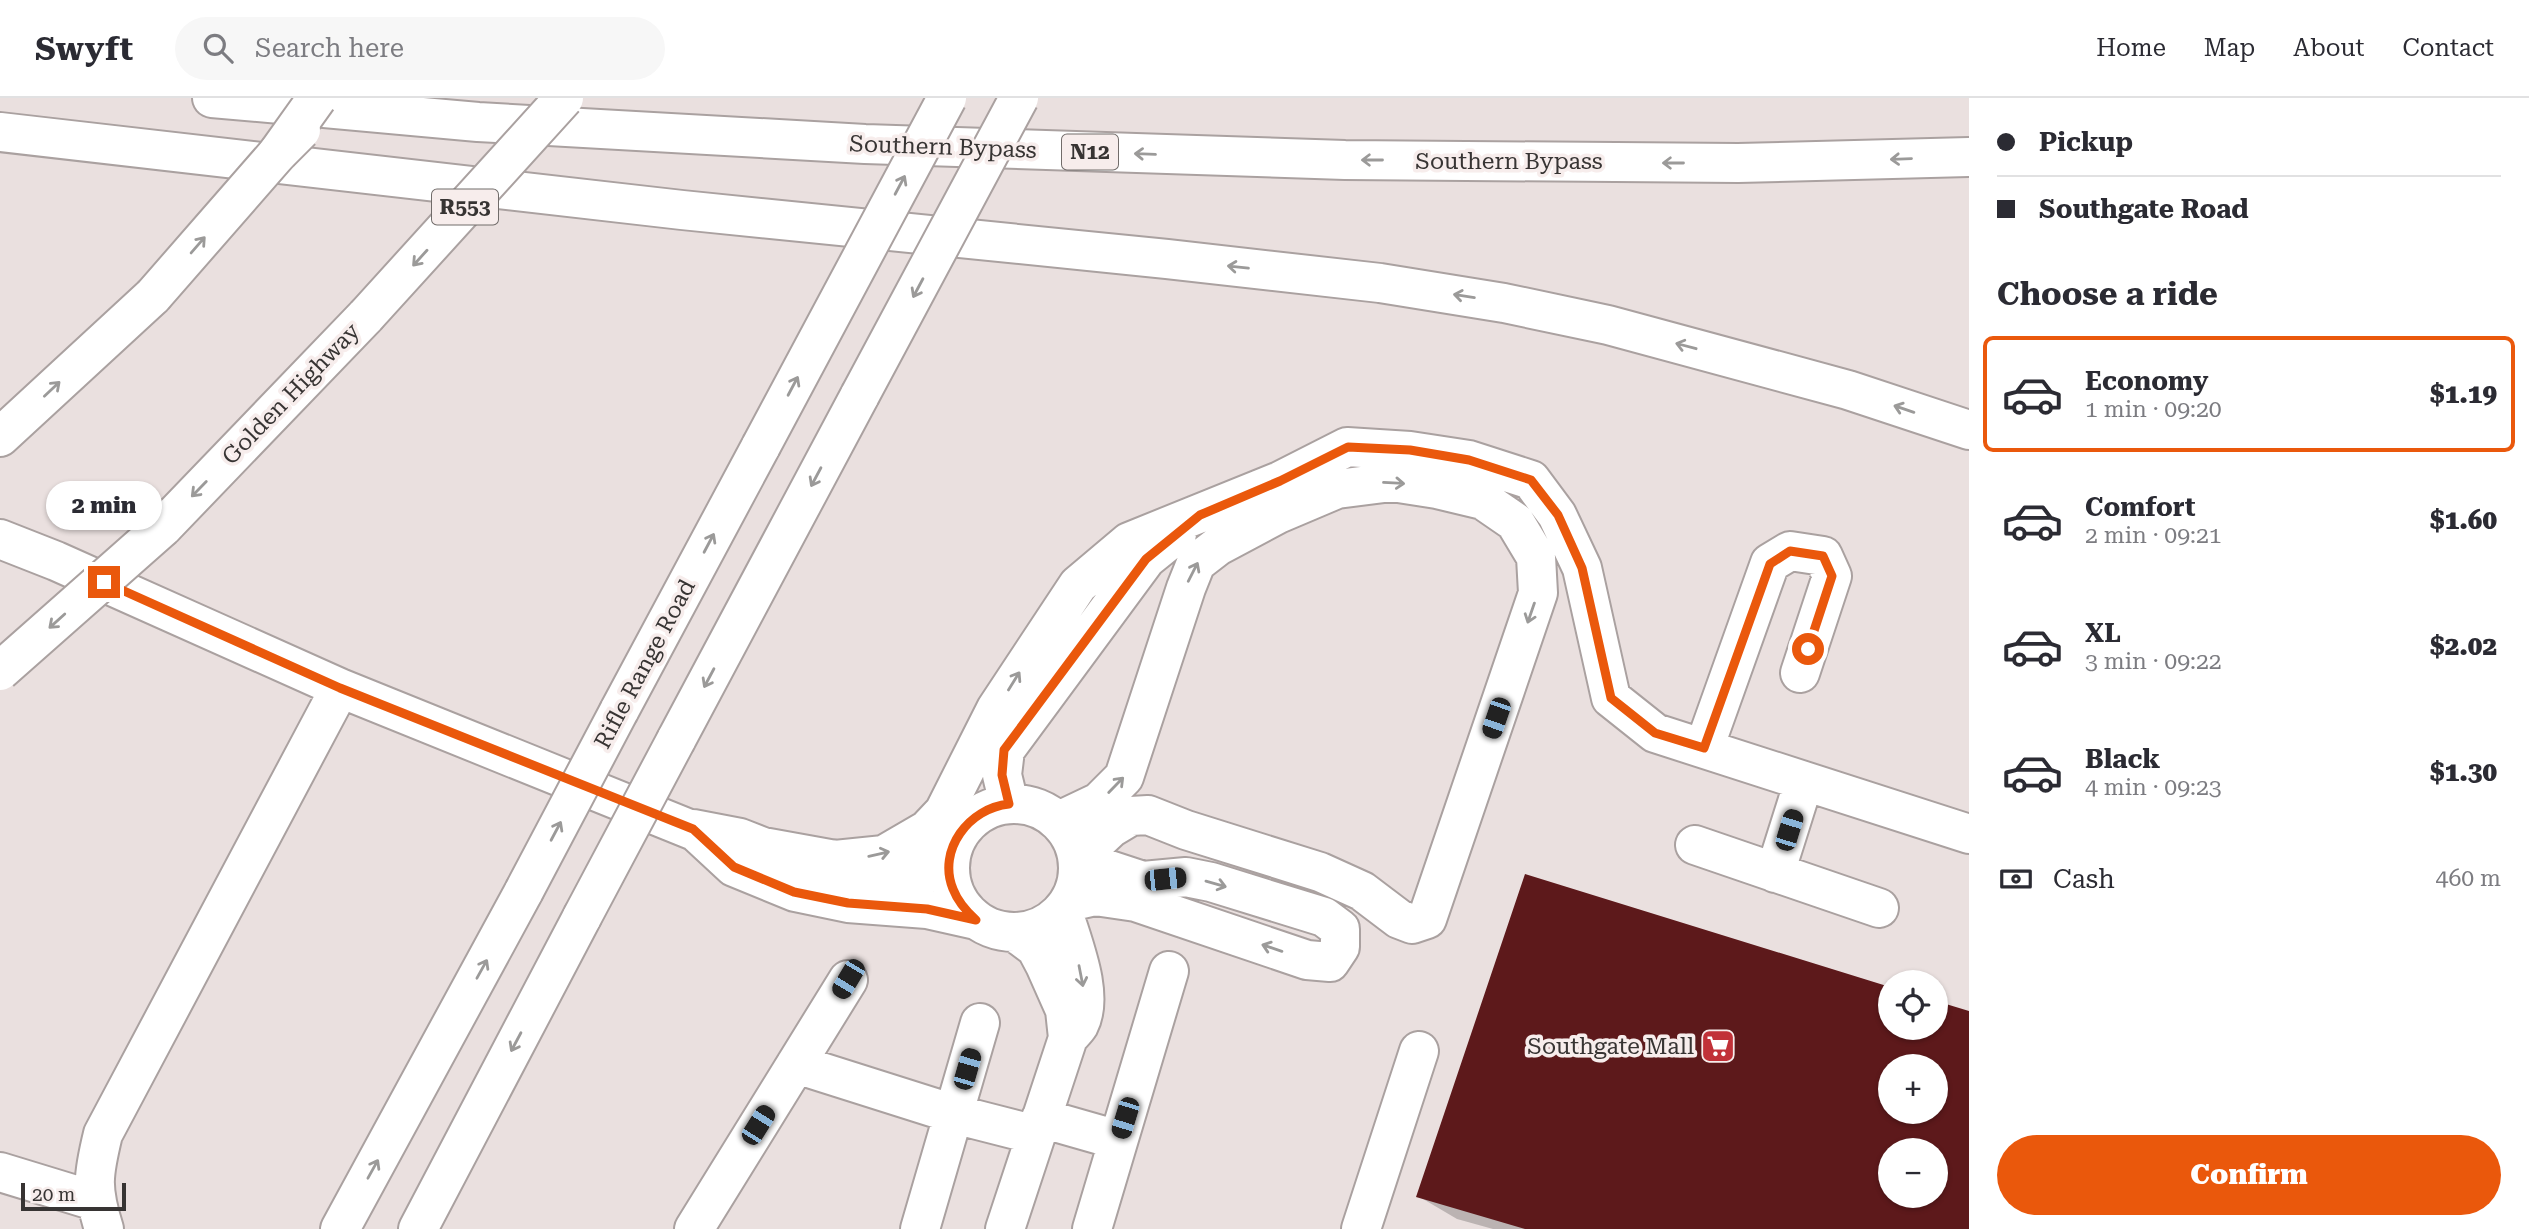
<!DOCTYPE html>
<html lang="en">
<head>
<meta charset="utf-8">
<style>
	:root { --surface:#fff; --page:#f7f7f7; --text:#2b2b33; --muted:#7c7c81; --line:#e1e1e2; --accent:#ea580c }
	body { margin:0; font-family:"Roboto Serif",serif; background:var(--page); color:var(--text); height:100vh; display:flex; flex-direction:column; font-size:26px; white-space:nowrap }
	* { box-sizing:border-box; margin:0 }
	p { font-size:23px; color:var(--muted) }
	.icon { flex:none; width:38px; height:38px; fill:none; stroke:currentColor; stroke-width:2; stroke-linecap:round; stroke-linejoin:round }
	.map { position:relative; flex:1; overflow:hidden }
	.side { display:flex; flex-direction:column; background:var(--surface); width:560px }
	.side>* { flex:none }
	.hud { display:grid; align-content:center; height:154px; padding:0 28px; background:var(--surface) }
	.controls { position:absolute; left:1878px; top:872px; display:grid; gap:14px }
	.controls a { display:grid; place-items:center; width:70px; height:70px; border-radius:50%; background:var(--surface); box-shadow:0 2px 5px #0004; font-size:35px }
	.scale { position:absolute; left:21px; bottom:18px; width:105px; box-sizing:border-box; padding-left:7px; border:4px solid #373433; border-top:0; font-size:19px; line-height:24px; white-space:nowrap; color:#373433; -webkit-text-stroke:5px #f7edec; paint-order:stroke }
	.end { position:absolute; width:32px; height:32px; margin:-16px; border:9px solid #ea580c; background:#fff; box-shadow:0 0 0 4px #fff }
	.from { border-radius:50% }
	.bubble { position:absolute; height:49px; border-radius:24px; background:var(--surface); box-shadow:0 2px 5px #0004; font-size:23px; font-weight:800; line-height:49px; text-align:center }
	.car { position:absolute; width:21px; height:42px; margin:-21px -10px; border-radius:9px; box-shadow:0 0 5px 2px #0007; background:linear-gradient(#222 24%,#8ab4d8 0 40%,#222 0 76%,#8ab4d8 0 86%,#222 0) }
	.hud b { display:flex; align-items:center; gap:24px; height:66px; font-size:26px }
	.hud b+b { border-top:2px solid var(--line) }
	.hud i { width:18px; height:18px; background:var(--text) }
	ul { padding:0; list-style:none }
	li { display:flex; align-items:center; gap:21px; height:116px; margin:0 14px 10px; padding:0 14px; border:4px solid transparent; border-radius:10px }
	li div { flex:1 }
	li b { display:block; font-size:26px }
	li em { font-style:normal; font-weight:800 }
	li.current { border-color:var(--accent) }
	li>.icon { width:63px; height:63px; stroke-width:1.5 }
	h2 { padding:0 28px; font-size:32px; line-height:84px }
	.pay { display:flex; align-items:center; gap:18px; height:77px; padding:0 28px; font-size:26px }
	.pay p { margin-inline-start:auto }
	.action { display:flex; gap:14px; margin-top:auto; padding:14px 28px }
	.action a { flex:1; height:80px; border-radius:42px; background:var(--accent); color:#fff; font-size:28px; font-weight:800; line-height:80px; text-align:center }
	header { display:flex; align-items:center; gap:42px; box-sizing:border-box; height:98px; padding:0 35px; background:var(--surface); border-bottom:2px solid var(--line) }
	header strong { font-size:33px }
	nav { display:flex; gap:38px; margin-inline-start:auto; font-size:24px }
	.search { width:490px; height:63px; background:var(--page); display:flex; align-items:center; gap:18px; box-sizing:border-box; padding:0 24px; border-radius:38px; color:var(--muted); font-size:26px }
	main { display:flex; flex:1; min-height:0 }
	.map>svg:first-child { display:block }
	.shadow { fill:#0003; fill-rule:evenodd }
	.building { fill:#5d191b; fill-rule:evenodd }
	.lines { fill:none; stroke-linecap:round; stroke-linejoin:round }
	.minor-casing { stroke:#aaa1a0; stroke-width:42 }
	.major-casing { stroke:#aaa1a0; stroke-width:42 }
	.highway-casing { stroke:#aaa1a0; stroke-width:42 }
	.minor { stroke:#fff; stroke-width:38 }
	.major { stroke:#fff; stroke-width:38 }
	.highway { stroke:#fff; stroke-width:38 }
	.major-bridge-casing { stroke:#aaa1a0; stroke-width:42; stroke-linecap:butt }
	.highway-bridge-casing { stroke:#aaa1a0; stroke-width:42; stroke-linecap:butt }
	.major-bridge { stroke:#fff; stroke-width:38 }
	.highway-bridge { stroke:#fff; stroke-width:38 }
	.oneway { stroke:#9b9a99 }
	.route { stroke:#ea580c; stroke-width:9 }
	.labels { text-anchor:middle; dominant-baseline:central; stroke-width:7; stroke-linejoin:round; paint-order:stroke }
	.shield { fill:#f7edec; stroke:#716c6a; stroke-width:2 }
	.shield-label { font-size:21px; font-weight:bold; fill:#373433 }
	.street-label { font-size:23px; fill:#373433; stroke:#f7edec }
	.poi-label { font-size:23px; fill:#373433; stroke:#f7edec; text-anchor:end }
</style>
</head>
<body>
<header>
<strong>Swyft</strong>
<div class="search"><svg class="icon" aria-label="search" viewBox="0 0 24 24"><circle cx="10" cy="10" r="6"/><path d="M15 15l6 6"/></svg>Search here</div>
<nav><a>Home</a><a>Map</a><a>About</a><a>Contact</a></nav>
</header>
<main>
<div class="map">
<svg width="1969" height="1131" viewBox="0 0 1969 1131">
	<rect width="100%" height="100%" fill="#eae0df"/>
	<path class="shadow" d="M 1890,891 L 1890,929 L 1936,929 L 1936,905 L 1969,915 L 1969,1131 L 1493,1131 L 1457,1121 L 1418,1098 ZM 1890,968 L 1936,968 L 1936,1013 L 1890,1013 ZM 1890,1052 L 1936,1052 L 1936,1097 L 1890,1097 Z"/>
	<path class="building" d="M 1525,776 L 1890,889 L 1890,929 L 1936,929 L 1936,903 L 1969,913 L 1969,1131 L 1525,1131 L 1416,1099 ZM 1890,968 L 1936,968 L 1936,1013 L 1890,1013 ZM 1890,1052 L 1936,1052 L 1936,1097 L 1890,1097 Z"/>
	<g class="lines">
		<g class="minor-casing">
			<path id="minor" d="M 0,441 L 56,463 L 340,590 L 714,741
				M 1704,650 L 1770,465 L 1790,453 L 1823,458 L 1832,478 L 1800,575
				M950 770a64 64 0 1 1 128 0a64 64 0 1 1-128 0Z
				M 1009,706 L 1002,677 L 1005,652 L 1146,461 L 1177,436
				M 1059,723 L 1099,704 L 1124,679 L 1186,490 L 1196,465 L 1218,448 L 1278,416 L 1337,391 L 1392,384 L 1437,391 L 1483,402 L 1515,424 L 1536,459 L 1538,495 L 1427,821 L 1412,826 L 1399,821 L 1362,793 L 1320,774 L 1186,732 L 1148,717 L 1131,718 L 1111,730 L 1094,746 L 1076,753
				M 693,731 L 740,740 L 763,749 L 835,762 L 884,757 L 927,732 L 944,714 L 996,611 L 1078,487 L 1129,444 L 1280,383 L 1347,349 L 1410,353 L 1469,362 L 1531,382 L 1557,417 L 1582,470 L 1611,600 L 1655,635 L 1969,736
				M 693,731 L 734,769 L 795,794 L 848,805 L 927,811 L 976,822
				M 1695,747 L 1879,810
				M 1775,775 L 1804,683
				M 817,777 L 876,787 L 931,774 L 953,748
				M 1069,804 L 1095,798 L 1136,804 L 1307,862 L 1330,864 L 1340,849 L 1340,831 L 1324,819 L 1211,784 L 1186,779 L 1143,783 L 1079,762
				M 1016,835 L 1036,850 L 1045,867 L 1065,912 L 1068,940
				M 796,966 L 954,1016 L 1036,1037
				M 1041,1020 L 1118,1042
				M 0,1074 L 95,1103
				M 104,1131 C 91,1090 93,1077 103,1036 L 340,590
				M 694,1131 L 848,882
				M 920,1131 L 980,925
				M 1005,1131 L 1068,940 C 1071,936 1076,932 1079,927 C 1095,897 1072,844 1063,813
				M 1092,1131 L 1169,873
				M 1361,1131 L 1419,953"/>
		</g>
		<g class="major-casing">
			<path id="major" d="M 0,339 L 153,198
				M 163,429 L 366,218
				M 619,613 L 761,348
				M 676,642 L 860,297
				M 340,1131 L 524,793
				M 418,1131 L 582,819"/>
		</g>
		<g class="highway-casing">
			<path id="highway" d="M 212,0 L 478,24 L 865,46 L 1345,62 L 1738,65 L 1969,59
				M 0,34 L 682,112 L 1167,161 L 1380,185 L 1504,205 L 1608,227 L 1848,292 L 1969,332"/>
		</g>
		<use href="#minor" class="minor"/>
		<use href="#major" class="major"/>
		<use href="#highway" class="highway"/>
		<g class="major-bridge-casing">
			<path id="major-bridge" d="M 153,198 L 277,56 L 301,32
				M 366,218 L 564,0
				M 860,297 L 1019,0
				M 761,348 L 947,0
				M 0,573 L 163,429
				M 524,793 L 619,613
				M 582,819 L 676,642"/>
		</g>
		<g class="highway-bridge-casing">
			<path id="highway-bridge" d="M 277,56 L 317,0"/>
		</g>
		<use href="#major-bridge" class="major-bridge"/>
		<use href="#highway-bridge" class="highway-bridge"/>
	</g>
	<defs><path id="oneway-shaft" d="M-6 0H5M1.5-3L5.5 0L1.5 3" fill="none" stroke-width="1.6" stroke-linecap="round" stroke-linejoin="round" transform="scale(1.75)"/></defs>
	<g class="oneway">
		<use href="#oneway-shaft" transform="translate(1145 56) rotate(-178)"/>
		<use href="#oneway-shaft" transform="translate(1901 61) rotate(178)"/>
		<use href="#oneway-shaft" transform="translate(1372 62) rotate(-180)"/>
		<use href="#oneway-shaft" transform="translate(1673 65) rotate(-180)"/>
		<use href="#oneway-shaft" transform="translate(900 87) rotate(-62)"/>
		<use href="#oneway-shaft" transform="translate(198 147) rotate(-49)"/>
		<use href="#oneway-shaft" transform="translate(420 160) rotate(132)"/>
		<use href="#oneway-shaft" transform="translate(1238 169) rotate(-174)"/>
		<use href="#oneway-shaft" transform="translate(918 190) rotate(118)"/>
		<use href="#oneway-shaft" transform="translate(1464 198) rotate(-171)"/>
		<use href="#oneway-shaft" transform="translate(1686 248) rotate(-165)"/>
		<use href="#oneway-shaft" transform="translate(793 288) rotate(-62)"/>
		<use href="#oneway-shaft" transform="translate(52 291) rotate(-43)"/>
		<use href="#oneway-shaft" transform="translate(1904 311) rotate(-161)"/>
		<use href="#oneway-shaft" transform="translate(816 379) rotate(118)"/>
		<use href="#oneway-shaft" transform="translate(1394 385) rotate(3)"/>
		<use href="#oneway-shaft" transform="translate(199 391) rotate(134)"/>
		<use href="#oneway-shaft" transform="translate(709 445) rotate(-62)"/>
		<use href="#oneway-shaft" transform="translate(1193 474) rotate(-63)"/>
		<use href="#oneway-shaft" transform="translate(1531 515) rotate(109)"/>
		<use href="#oneway-shaft" transform="translate(57 523) rotate(138)"/>
		<use href="#oneway-shaft" transform="translate(709 580) rotate(118)"/>
		<use href="#oneway-shaft" transform="translate(1014 583) rotate(-58)"/>
		<use href="#oneway-shaft" transform="translate(1116 687) rotate(-46)"/>
		<use href="#oneway-shaft" transform="translate(556 733) rotate(-62)"/>
		<use href="#oneway-shaft" transform="translate(879 756) rotate(-13)"/>
		<use href="#oneway-shaft" transform="translate(1216 786) rotate(16)"/>
		<use href="#oneway-shaft" transform="translate(1272 850) rotate(-161)"/>
		<use href="#oneway-shaft" transform="translate(482 871) rotate(-61)"/>
		<use href="#oneway-shaft" transform="translate(1081 878) rotate(79)"/>
		<use href="#oneway-shaft" transform="translate(516 944) rotate(118)"/>
		<use href="#oneway-shaft" transform="translate(373 1071) rotate(-61)"/>
	</g>
	<g class="lines">
		<path class="route" d="M 104,484 L 340,590 L 693,731 L 734,769 L 794,794 L 848,805 L 927,811 L 976,822 C 966,813 958,804 953,791 C 937,752 969,710 1009,706 L 1002,677 L 1004,652 L 1146,461 L 1200,417 L 1280,383 L 1348,349 L 1410,352 L 1469,362 L 1531,382 L 1558,417 L 1582,470 L 1611,600 L 1655,635 L 1704,650 L 1770,466 L 1790,453 L 1823,458 L 1832,478 L 1808,551"/>
	</g>
	<defs>
		<g id="supermarket-square" transform="scale(1.75)"><rect x="-9" y="-9" width="18" height="18" rx="4" fill="#c13138" stroke="#f7edec"/><path d="M-6-5.5h2.5l.6 2H6L4.5 2H-2.5L-4.4-4H-6ZM-1.5 3.2a1.3 1.3 0 1 0 .1 0ZM3 3.2a1.3 1.3 0 1 0 .1 0Z" fill="#fff"/></g>
	</defs>
	<g fill-rule="evenodd">
		<use href="#supermarket-square" x="1718" y="948"/>
	</g>
	<g class="labels">
		<g class="shield">
			<rect x="1062" y="36.5" width="56" height="35" rx="5"/>
			<rect x="432" y="91.5" width="66" height="35" rx="5"/>
		</g>
		<g class="shield-label">
			<text x="1090" y="54">N12</text>
			<text x="465" y="109">R553</text>
		</g>
		<g class="street-label">
			<text transform="translate(943 49) rotate(2)">Southern Bypass</text>
			<text x="1509" y="63">Southern Bypass</text>
			<text transform="translate(291 296) rotate(-46)">Golden Highway</text>
			<text transform="translate(645 566) rotate(-62)">Rifle Range Road</text>
		</g>
		<g class="poi-label">
			<text x="1694" y="948">Southgate Mall</text>
		</g>
	</g>
</svg>
<div class="controls">
<a><svg class="icon" aria-label="locate" viewBox="0 0 24 24"><circle cx="12" cy="12" r="6"/><path d="M12 2v4M12 18v4M2 12h4M18 12h4"/></svg></a>
<a>+</a>
<a>−</a>
</div>
<div class="scale">20 m</div>
<i class="end from" style="left:1808px;top:551px"></i>
<i class="end" style="left:104px;top:484px"></i>
<div class="bubble" style="left:46px;top:383px;width:116px">2 min</div>
<i class="car" style="left:1496px;top:620px;rotate:199deg"></i>
<i class="car" style="left:1789px;top:732px;rotate:17deg"></i>
<i class="car" style="left:1165px;top:781px;rotate:84deg"></i>
<i class="car" style="left:848px;top:881px;rotate:211deg"></i>
<i class="car" style="left:967px;top:971px;rotate:16deg"></i>
<i class="car" style="left:1125px;top:1020px;rotate:197deg"></i>
<i class="car" style="left:758px;top:1027px;rotate:32deg"></i>
</div>
<section class="side">
<div class="hud">
<b><i class="from"></i>Pickup</b>
<b><i></i>Southgate Road</b>
</div>
<h2>Choose a ride</h2>
<ul>
<li class="current"><svg class="icon" aria-label="car" viewBox="0 0 24 24"><path d="M5 17H2v-5l4-1 3-4h7l3 4 3 1v5h-3M9 17h6M6 11h13"/><circle cx="7" cy="17" r="2"/><circle cx="17" cy="17" r="2"/></svg><div><b>Economy</b><p>1 min · 09:20</p></div><em>$1.19</em></li>
<li><svg class="icon" aria-label="car" viewBox="0 0 24 24"><path d="M5 17H2v-5l4-1 3-4h7l3 4 3 1v5h-3M9 17h6M6 11h13"/><circle cx="7" cy="17" r="2"/><circle cx="17" cy="17" r="2"/></svg><div><b>Comfort</b><p>2 min · 09:21</p></div><em>$1.60</em></li>
<li><svg class="icon" aria-label="car" viewBox="0 0 24 24"><path d="M5 17H2v-5l4-1 3-4h7l3 4 3 1v5h-3M9 17h6M6 11h13"/><circle cx="7" cy="17" r="2"/><circle cx="17" cy="17" r="2"/></svg><div><b>XL</b><p>3 min · 09:22</p></div><em>$2.02</em></li>
<li><svg class="icon" aria-label="car" viewBox="0 0 24 24"><path d="M5 17H2v-5l4-1 3-4h7l3 4 3 1v5h-3M9 17h6M6 11h13"/><circle cx="7" cy="17" r="2"/><circle cx="17" cy="17" r="2"/></svg><div><b>Black</b><p>4 min · 09:23</p></div><em>$1.30</em></li>
</ul>
<div class="pay"><svg class="icon" aria-label="cash" viewBox="0 0 24 24"><path d="M3 7h18v10H3z"/><circle cx="12" cy="12" r="2"/></svg>Cash<p>460 m</p></div>
<div class="action"><a>Confirm</a></div>
</section>
</main>
</body>
</html>
